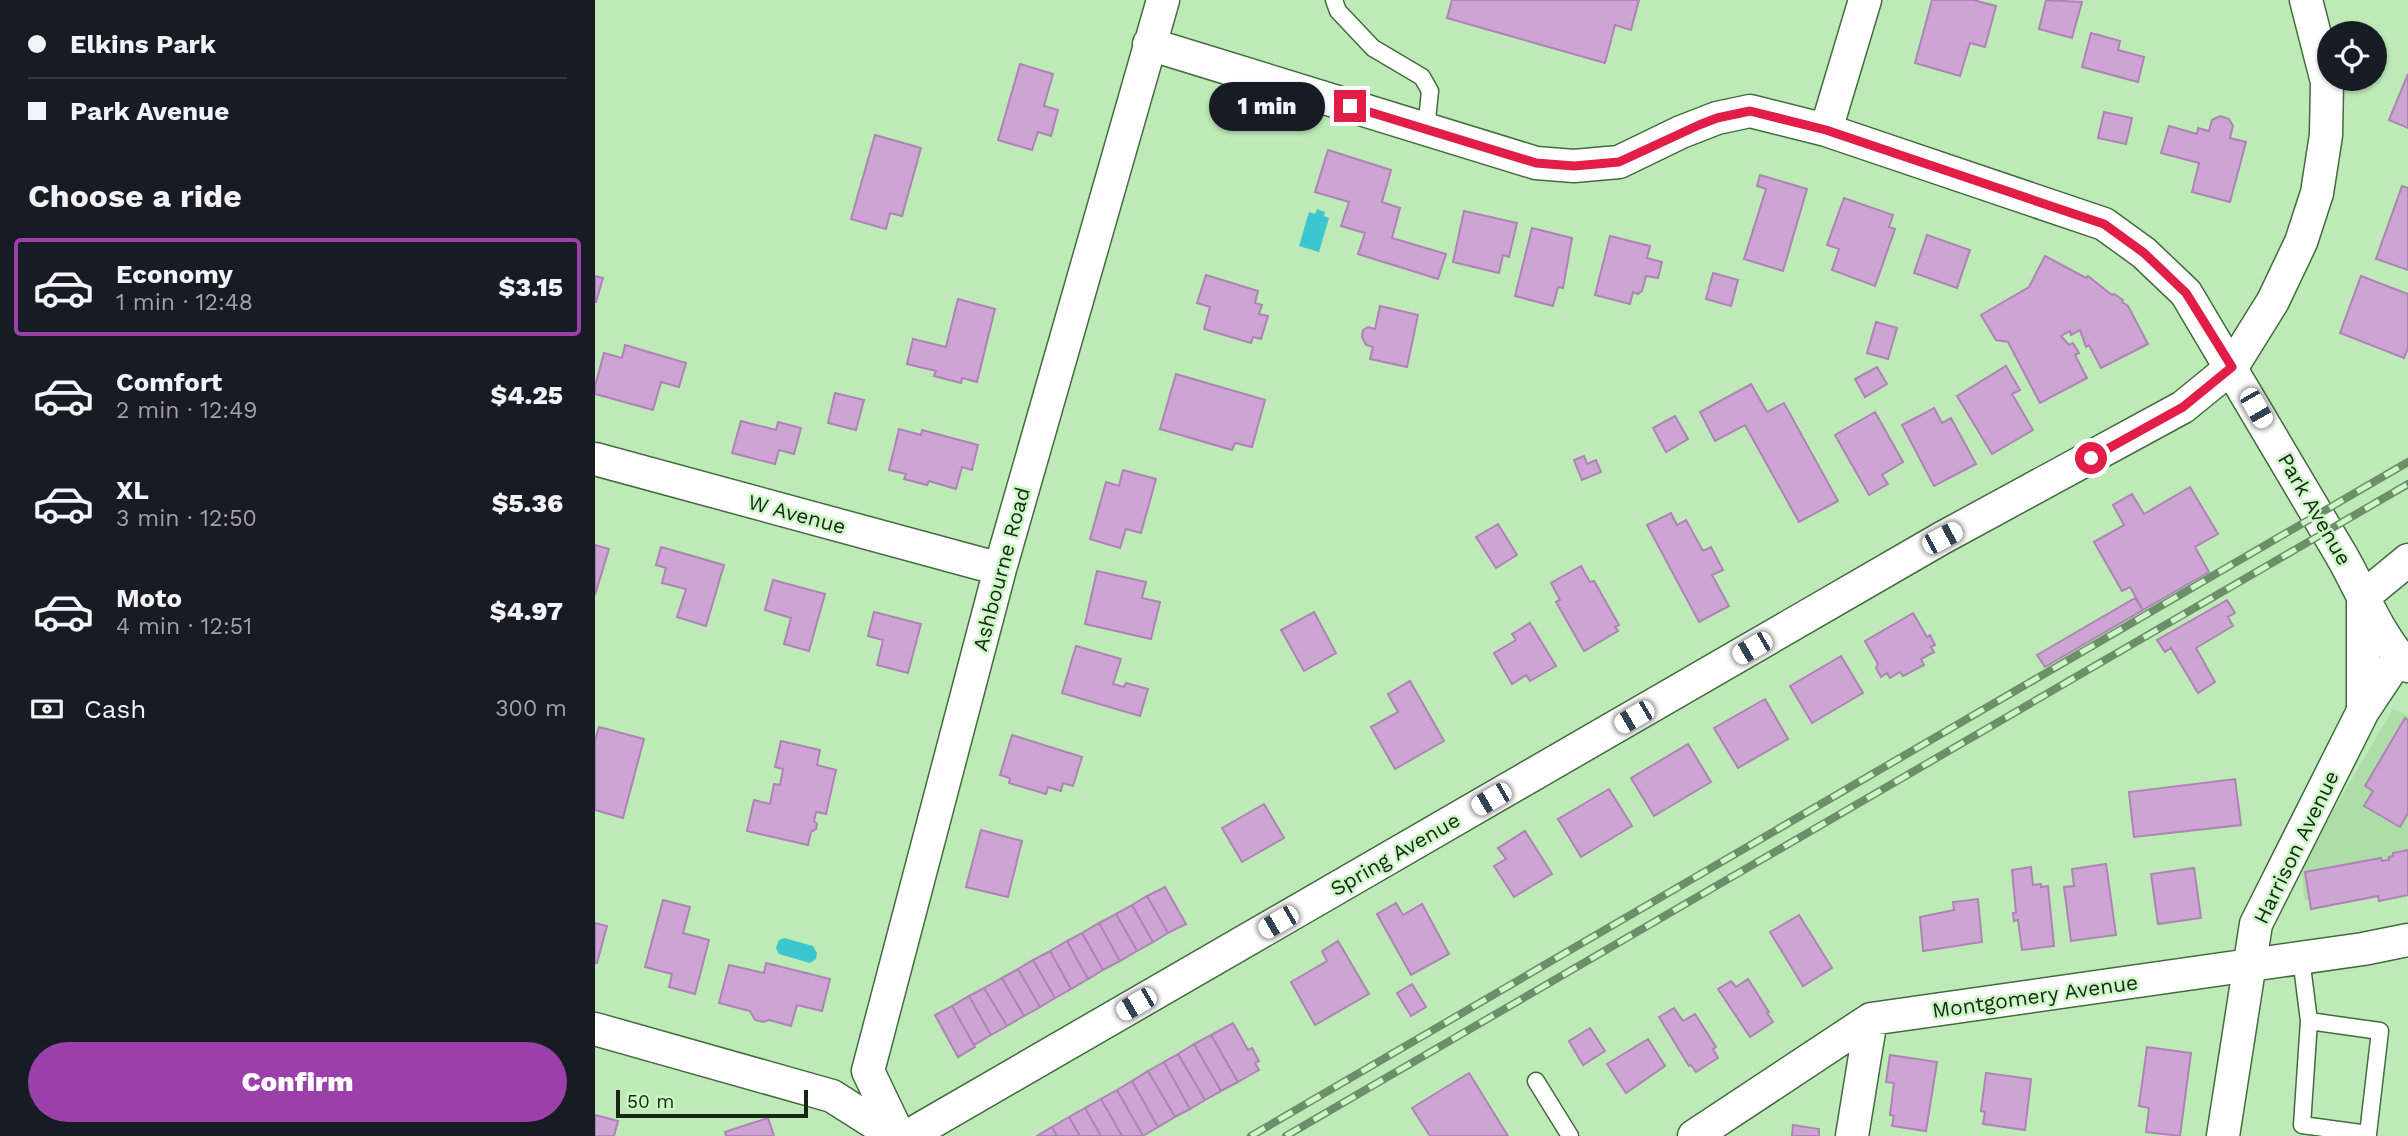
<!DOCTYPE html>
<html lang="en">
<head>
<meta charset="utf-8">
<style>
	:root { --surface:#171b24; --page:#242831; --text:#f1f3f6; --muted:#9ea1a6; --line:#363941; --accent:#9b40aa }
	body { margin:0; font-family:"Work Sans",sans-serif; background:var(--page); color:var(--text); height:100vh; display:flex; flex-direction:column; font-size:26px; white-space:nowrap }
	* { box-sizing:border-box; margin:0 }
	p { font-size:23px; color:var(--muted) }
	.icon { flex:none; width:38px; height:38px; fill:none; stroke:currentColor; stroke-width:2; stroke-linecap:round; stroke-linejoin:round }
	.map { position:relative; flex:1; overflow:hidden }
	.side { display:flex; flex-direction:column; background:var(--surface); width:595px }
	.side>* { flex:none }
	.banner { display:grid; align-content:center; height:154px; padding:0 28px; background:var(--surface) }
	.controls { position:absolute; left:1722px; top:21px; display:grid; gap:14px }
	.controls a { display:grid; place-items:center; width:70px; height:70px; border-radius:50%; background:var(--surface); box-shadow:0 2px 5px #0004; font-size:35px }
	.scale { position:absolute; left:21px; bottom:18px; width:192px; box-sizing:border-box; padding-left:7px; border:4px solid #172715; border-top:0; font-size:19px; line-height:24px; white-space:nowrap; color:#172715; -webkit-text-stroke:5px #caf7c4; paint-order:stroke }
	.end { position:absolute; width:32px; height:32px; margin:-16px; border:9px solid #e11d48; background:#fff; box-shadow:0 0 0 4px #fff }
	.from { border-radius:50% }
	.bubble { position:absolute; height:49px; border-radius:24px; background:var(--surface); box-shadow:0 2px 5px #0004; font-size:23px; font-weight:800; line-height:49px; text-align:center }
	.car { position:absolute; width:21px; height:42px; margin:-21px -10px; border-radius:9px; box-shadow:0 0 5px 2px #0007; background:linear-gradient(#fff 24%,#345 0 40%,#fff 0 76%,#345 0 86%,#fff 0) }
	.banner b { display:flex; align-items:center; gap:24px; height:66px; font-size:26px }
	.banner b+b { border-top:2px solid var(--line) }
	.banner i { width:18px; height:18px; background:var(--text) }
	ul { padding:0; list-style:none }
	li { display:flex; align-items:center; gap:21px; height:98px; margin:0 14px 10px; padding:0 14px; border:4px solid transparent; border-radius:7px }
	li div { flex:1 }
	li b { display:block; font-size:26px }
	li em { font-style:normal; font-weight:800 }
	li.selected { border-color:var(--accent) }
	li>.icon { width:63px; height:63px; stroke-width:1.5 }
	h2 { padding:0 28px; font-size:32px; line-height:84px }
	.pay { display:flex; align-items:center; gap:18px; height:77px; padding:0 28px; font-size:26px }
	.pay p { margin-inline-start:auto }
	.cta { display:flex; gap:14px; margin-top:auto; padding:14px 28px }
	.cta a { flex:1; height:80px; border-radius:42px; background:var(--accent); color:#fff; font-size:28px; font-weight:800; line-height:80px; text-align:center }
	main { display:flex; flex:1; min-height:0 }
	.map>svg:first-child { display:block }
	.built { fill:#addea7 }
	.water { fill:#3cc6d0 }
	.building { fill:#cea4d5; stroke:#ad84b4; stroke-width:2 }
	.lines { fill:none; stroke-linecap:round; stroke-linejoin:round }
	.lane-casing { stroke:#436b3f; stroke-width:19 }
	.street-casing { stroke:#436b3f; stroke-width:35 }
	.lane { stroke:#fff; stroke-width:16 }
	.street { stroke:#fff; stroke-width:32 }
	.rail-casing { stroke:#6e8d6a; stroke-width:8 }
	.rail { stroke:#caf7c4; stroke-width:5; stroke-dasharray:16; stroke-linecap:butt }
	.route { stroke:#e11d48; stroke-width:9 }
	.labels { text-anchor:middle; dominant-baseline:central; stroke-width:5; stroke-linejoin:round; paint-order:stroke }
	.street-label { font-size:21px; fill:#172715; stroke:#caf7c4 }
</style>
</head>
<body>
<main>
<section class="side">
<div class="banner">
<b><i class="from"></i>Elkins Park</b>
<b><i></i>Park Avenue</b>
</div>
<h2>Choose a ride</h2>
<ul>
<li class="selected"><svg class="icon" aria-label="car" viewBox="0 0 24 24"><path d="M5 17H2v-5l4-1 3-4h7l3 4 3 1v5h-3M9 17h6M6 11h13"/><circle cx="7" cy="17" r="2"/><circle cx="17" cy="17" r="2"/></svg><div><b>Economy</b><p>1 min · 12:48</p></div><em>$3.15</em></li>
<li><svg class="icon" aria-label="car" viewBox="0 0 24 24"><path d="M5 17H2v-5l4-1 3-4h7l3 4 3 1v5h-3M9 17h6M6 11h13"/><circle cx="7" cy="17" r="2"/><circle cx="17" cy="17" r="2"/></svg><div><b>Comfort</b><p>2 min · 12:49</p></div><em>$4.25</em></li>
<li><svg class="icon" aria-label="car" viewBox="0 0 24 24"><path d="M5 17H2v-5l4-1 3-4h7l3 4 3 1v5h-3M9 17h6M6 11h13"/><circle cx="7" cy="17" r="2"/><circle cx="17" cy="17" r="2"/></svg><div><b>XL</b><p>3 min · 12:50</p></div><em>$5.36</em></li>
<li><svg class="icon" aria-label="car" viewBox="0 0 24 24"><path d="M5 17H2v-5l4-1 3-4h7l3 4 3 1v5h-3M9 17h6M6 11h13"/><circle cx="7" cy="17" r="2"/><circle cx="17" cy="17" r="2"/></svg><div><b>Moto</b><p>4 min · 12:51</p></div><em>$4.97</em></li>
</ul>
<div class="pay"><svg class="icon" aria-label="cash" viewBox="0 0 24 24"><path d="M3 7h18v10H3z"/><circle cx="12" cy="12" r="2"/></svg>Cash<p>300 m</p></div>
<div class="cta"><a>Confirm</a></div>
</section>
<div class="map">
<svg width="1813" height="1136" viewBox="0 0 1813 1136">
	<rect width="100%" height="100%" fill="#bdeab7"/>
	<path class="built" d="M 1798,709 L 1813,715 L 1813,891 L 1743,905 L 1709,900 L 1707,864 Z"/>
	<path class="water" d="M 722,209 L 730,212 L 729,216 L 734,218 L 724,252 L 704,246 L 714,212 L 720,214 Z
		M 189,938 L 218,946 L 222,953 L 221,959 L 215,963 L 184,954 L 181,948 L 184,940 Z"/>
	<path class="building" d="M 857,0 L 1044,0 L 1036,30 L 1020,25 L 1010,63 L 852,18 Z
		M 1337,0 L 1378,0 L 1401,6 L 1390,47 L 1375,43 L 1365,76 L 1320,63 Z
		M 1451,0 L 1487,2 L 1477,38 L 1444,29 Z
		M 1496,33 L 1525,41 L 1523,50 L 1549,57 L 1543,82 L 1487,67 Z
		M 425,64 L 458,74 L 449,106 L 463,110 L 456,136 L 443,132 L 437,150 L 403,140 Z
		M 1813,74 L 1813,128 L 1794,120 Z
		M 1509,112 L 1537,118 L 1531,144 L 1503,138 Z
		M 1625,116 L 1634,119 L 1638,126 L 1635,138 L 1651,142 L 1635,202 L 1597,192 L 1604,163 L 1566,153 L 1574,126 L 1602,134 L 1603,128 L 1614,131 L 1617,120 Z
		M 280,135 L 326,148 L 307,216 L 295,213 L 291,229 L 256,219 Z
		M 733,150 L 796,170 L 787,202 L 805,208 L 797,238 L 851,254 L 843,279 L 763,254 L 770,233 L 746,226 L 754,202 L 720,192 Z
		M 1165,175 L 1212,189 L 1188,271 L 1149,259 L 1171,189 L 1162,186 Z
		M 1807,186 L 1813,188 L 1813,270 L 1781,259 Z
		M 1249,198 L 1298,215 L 1294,227 L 1300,229 L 1280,286 L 1237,270 L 1244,249 L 1232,245 Z
		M 869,211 L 922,223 L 914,257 L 908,255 L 904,273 L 858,262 Z
		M 937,228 L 977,238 L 968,288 L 963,287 L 958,306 L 920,296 Z
		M 1332,235 L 1375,250 L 1362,288 L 1319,273 Z
		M 1015,236 L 1055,246 L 1052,258 L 1067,262 L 1063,278 L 1051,276 L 1047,291 L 1043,294 L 1038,292 L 1035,304 L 1000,295 Z
		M 1450,256 L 1491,278 L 1493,276 L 1517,295 L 1519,294 L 1528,300 L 1527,302 L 1533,306 L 1553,344 L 1506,368 L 1494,345 L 1491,347 L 1485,330 L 1476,335 L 1475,331 L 1466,336 L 1474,345 L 1478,343 L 1484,353 L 1480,355 L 1492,378 L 1445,403 L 1413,342 L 1401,340 L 1386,315 L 1434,287 Z
		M 1118,273 L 1143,280 L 1136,306 L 1111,299 Z
		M 611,275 L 663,291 L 660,303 L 667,305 L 664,314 L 673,316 L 666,339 L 658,337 L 656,343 L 609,329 L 615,307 L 602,303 Z
		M 0,276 L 8,278 L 1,302 L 0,302 Z
		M 1766,276 L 1813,294 L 1813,348 L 1809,358 L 1745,333 Z
		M 363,299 L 400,309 L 382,382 L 367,378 L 366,383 L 339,376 L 341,371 L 312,364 L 318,339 L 351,347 Z
		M 785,306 L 823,315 L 812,367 L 775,359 L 778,347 L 771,345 L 767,337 L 768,330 L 773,327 L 780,329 Z
		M 1281,322 L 1302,328 L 1293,359 L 1272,353 Z
		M 30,345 L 91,363 L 84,387 L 66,382 L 58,410 L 0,394 L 0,386 L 9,353 L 27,358 Z
		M 1411,366 L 1425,390 L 1417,394 L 1438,430 L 1397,454 L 1362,396 Z
		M 1282,367 L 1292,384 L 1270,397 L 1260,379 Z
		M 581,374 L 670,400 L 657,447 L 640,443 L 637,450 L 565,429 Z
		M 1156,384 L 1172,412 L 1189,403 L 1243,501 L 1204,522 L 1150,425 L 1120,441 L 1105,412 Z
		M 240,393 L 269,400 L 261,430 L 233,423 Z
		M 1339,408 L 1347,423 L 1356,418 L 1381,464 L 1339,486 L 1307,425 Z
		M 1280,412 L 1308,462 L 1287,475 L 1293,484 L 1274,495 L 1240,435 Z
		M 1080,416 L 1093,439 L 1071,452 L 1058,428 Z
		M 146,421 L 181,430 L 183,422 L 206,428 L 199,454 L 184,450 L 180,464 L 137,453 Z
		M 304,429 L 326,435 L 327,430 L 383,445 L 377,470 L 367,467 L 361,489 L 334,481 L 332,485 L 309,479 L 311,474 L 294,470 Z
		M 989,456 L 992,464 L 1001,460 L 1006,472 L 987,480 L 979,460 Z
		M 528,470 L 561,479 L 546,533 L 531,529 L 525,548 L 495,539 L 511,482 L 524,486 Z
		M 1595,487 L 1623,534 L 1600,547 L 1614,572 L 1548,610 L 1535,587 L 1527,591 L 1499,542 L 1529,525 L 1518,505 L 1537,494 L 1549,514 Z
		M 1076,513 L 1082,525 L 1091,520 L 1108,551 L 1116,547 L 1128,570 L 1117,575 L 1134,606 L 1104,622 L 1052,525 Z
		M 903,524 L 922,555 L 901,568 L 881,537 Z
		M 0,545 L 14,549 L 0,595 Z
		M 66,547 L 129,565 L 111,626 L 82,617 L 91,589 L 67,583 L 71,568 L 61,565 Z
		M 986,566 L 995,582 L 999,581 L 1024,625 L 1020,627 L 1023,631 L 989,651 L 961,602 L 965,600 L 956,583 Z
		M 502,571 L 551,582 L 547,598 L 565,602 L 556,639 L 490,624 Z
		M 178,580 L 230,594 L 214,651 L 189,644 L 196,618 L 170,610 Z
		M 1540,598 L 1548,610 L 1450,667 L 1442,655 Z
		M 1632,600 L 1640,613 L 1633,617 L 1638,626 L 1601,648 L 1620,682 L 1603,693 L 1576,648 L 1570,652 L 1562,640 Z
		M 279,612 L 326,624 L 313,673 L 282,665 L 288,640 L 273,636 Z
		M 719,612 L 741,653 L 709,671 L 686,630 Z
		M 1318,613 L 1332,637 L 1335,635 L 1340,645 L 1336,647 L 1339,652 L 1326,659 L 1329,665 L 1308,676 L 1305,672 L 1295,678 L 1292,673 L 1286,677 L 1281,668 L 1283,664 L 1270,641 Z
		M 935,623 L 961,666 L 935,681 L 931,675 L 917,684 L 899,653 L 921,640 L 917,634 Z
		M 481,646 L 526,659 L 518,684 L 529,687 L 531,683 L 553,689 L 545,716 L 467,693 Z
		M 1246,656 L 1268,693 L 1217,723 L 1195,686 Z
		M 815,681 L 849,741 L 800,769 L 776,727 L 803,712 L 793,694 Z
		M 1170,699 L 1193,739 L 1143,768 L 1119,728 Z
		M 1810,718 L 1813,720 L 1813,813 L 1805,827 L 1769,806 L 1778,791 L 1770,786 Z
		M 4,727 L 49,739 L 28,818 L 0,810 L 0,740 Z
		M 417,735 L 487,757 L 478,786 L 468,783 L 466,791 L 453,787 L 451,794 L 414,783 L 415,778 L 405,775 Z
		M 186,741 L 225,750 L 222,765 L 241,770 L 231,814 L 221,812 L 219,821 L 222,824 L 221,829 L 216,832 L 213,845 L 152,831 L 159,800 L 175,804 L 179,784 L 185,785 L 188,769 L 180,767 Z
		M 1093,744 L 1116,782 L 1059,816 L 1036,778 Z
		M 1640,779 L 1646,825 L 1539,837 L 1534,792 Z
		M 1014,789 L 1037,826 L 986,857 L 963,819 Z
		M 669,804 L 689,838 L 647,862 L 627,828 Z
		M 386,830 L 427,841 L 413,897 L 371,887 Z
		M 930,831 L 957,874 L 919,897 L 899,866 L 911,859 L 903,848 Z
		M 1813,850 L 1813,895 L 1784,901 L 1783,896 L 1716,909 L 1710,872 L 1786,858 L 1787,861 L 1794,860 L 1794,857 L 1798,856 L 1798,853 Z
		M 1511,864 L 1521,935 L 1476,941 L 1469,887 L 1479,886 L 1477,869 Z
		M 1436,867 L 1438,885 L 1446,884 L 1446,887 L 1453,886 L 1459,946 L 1427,950 L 1423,920 L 1419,921 L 1418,913 L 1421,913 L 1417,870 Z
		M 1599,868 L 1606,918 L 1563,924 L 1556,874 Z
		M 570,887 L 591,924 L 573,933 L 552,896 Z
		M 552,896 L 573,933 L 558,942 L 537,905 Z
		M 1383,899 L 1387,942 L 1328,951 L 1325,917 L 1359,910 L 1358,902 Z
		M 68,900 L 95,907 L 88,933 L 114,940 L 100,994 L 74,987 L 77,974 L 50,967 Z
		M 801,903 L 808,915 L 827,904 L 854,954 L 816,975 L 782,914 Z
		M 537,905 L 558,942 L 542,951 L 521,914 Z
		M 521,914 L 542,951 L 525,961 L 504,923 Z
		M 1204,915 L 1237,968 L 1208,986 L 1175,932 Z
		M 0,923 L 12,926 L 2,963 L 0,963 Z
		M 504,923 L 525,961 L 508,970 L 487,933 Z
		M 487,933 L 508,970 L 493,979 L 472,941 Z
		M 472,941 L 493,979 L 476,989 L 455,951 Z
		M 743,941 L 774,994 L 720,1025 L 696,982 L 732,961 L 727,951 Z
		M 455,951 L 476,989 L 460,998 L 438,960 Z
		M 438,960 L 460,998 L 445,1007 L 423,969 Z
		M 171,963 L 235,979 L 227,1011 L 202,1005 L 196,1026 L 174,1020 L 168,1022 L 160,1020 L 155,1011 L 124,1003 L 134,965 L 169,973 Z
		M 423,969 L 445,1007 L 429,1016 L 407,978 Z
		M 407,978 L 429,1016 L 412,1026 L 389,988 Z
		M 1153,979 L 1174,1012 L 1172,1013 L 1178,1022 L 1155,1037 L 1123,989 L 1136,981 L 1141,987 Z
		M 817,984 L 831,1007 L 816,1016 L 802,993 Z
		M 389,988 L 412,1026 L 396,1035 L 374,996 Z
		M 374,996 L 396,1035 L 379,1045 L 357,1006 Z
		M 357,1006 L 380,1047 L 363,1057 L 340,1015 Z
		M 1079,1008 L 1088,1021 L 1100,1014 L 1121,1047 L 1118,1049 L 1123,1058 L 1101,1072 L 1096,1065 L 1094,1066 L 1064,1017 Z
		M 638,1023 L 653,1050 L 657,1048 L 664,1061 L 660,1063 L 664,1070 L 643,1082 L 616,1035 Z
		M 995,1028 L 1010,1051 L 988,1065 L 974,1041 Z
		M 616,1035 L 643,1082 L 626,1091 L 599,1044 Z
		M 1053,1039 L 1070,1066 L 1031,1093 L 1012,1064 Z
		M 599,1044 L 626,1091 L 610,1100 L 583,1054 Z
		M 1552,1047 L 1596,1053 L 1585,1136 L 1551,1132 L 1554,1108 L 1544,1106 Z
		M 583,1054 L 610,1100 L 595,1109 L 569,1062 Z
		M 1295,1055 L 1342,1062 L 1331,1131 L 1297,1126 L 1299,1116 L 1295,1115 L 1299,1083 L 1291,1082 Z
		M 569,1062 L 595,1109 L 580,1117 L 553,1071 Z
		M 553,1071 L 580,1117 L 563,1127 L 537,1081 Z
		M 874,1073 L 913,1136 L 835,1136 L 817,1108 Z
		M 1391,1073 L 1436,1079 L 1430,1130 L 1388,1124 L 1390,1112 L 1386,1111 Z
		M 537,1081 L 563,1127 L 548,1136 L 522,1090 Z
		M 522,1090 L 548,1136 L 527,1136 L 506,1099 Z
		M 506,1099 L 527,1136 L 506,1136 L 490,1108 Z
		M 490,1108 L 506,1136 L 485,1136 L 474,1117 Z
		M 0,1115 L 23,1121 L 19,1136 L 0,1136 Z
		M 474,1117 L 485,1136 L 462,1136 L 457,1127 Z
		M 173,1118 L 179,1136 L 131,1136 L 130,1132 Z
		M 1198,1125 L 1224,1129 L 1224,1136 L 1197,1136 Z
		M 457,1127 L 462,1136 L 442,1136 Z"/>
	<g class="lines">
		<g class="lane-casing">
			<path id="lane" d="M 739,0 L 743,11 L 778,48 L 827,77 L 835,91 L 831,129
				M 1706,958 L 1714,1021 L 1785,1031 L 1773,1134 L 1707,1125 L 1714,1021
				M 941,1081 L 975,1136"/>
		</g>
		<g class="street-casing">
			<path id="street" d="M 554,44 L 941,163 L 979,166 L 1024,162 L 1086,132 L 1122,118 L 1155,111 L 1231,130 L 1509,224 L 1549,253 L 1591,293 L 1745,553 C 1766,588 1783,637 1813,666
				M 1231,130 L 1270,0
				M 0,459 L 405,569
				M 1768,597 L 1813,560
				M 1768,602 L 1768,711
				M 0,1029 L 237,1096 L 300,1136
				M 304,1136 L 273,1071 L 405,569 L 568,0
				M 313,1136 L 1347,538 L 1588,407 L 1637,367 L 1678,301 L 1706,242 L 1722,193 L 1731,135 L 1732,82 L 1711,0
				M 1099,1136 L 1276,1019 L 1768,949 L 1813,940
				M 1257,1136 L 1276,1019
				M 1628,1136 L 1661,924 L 1768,711 L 1804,657"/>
		</g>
		<use href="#lane" class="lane"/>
		<use href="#street" class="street"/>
		<g class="rail-casing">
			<path id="rail" d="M 656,1136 L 1813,462
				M 691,1136 L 1813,484"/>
		</g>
		<use href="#rail" class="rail"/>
	</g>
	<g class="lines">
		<path class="route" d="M 755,106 L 941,163 L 979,166 L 1024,162 L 1104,125 L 1122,118 L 1155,111 L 1231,130 L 1509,224 L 1549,253 L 1591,293 L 1637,367 L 1588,407 L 1496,458"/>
	</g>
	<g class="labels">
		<g class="street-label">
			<text transform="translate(1720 509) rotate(60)">Park Avenue</text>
			<text transform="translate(202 514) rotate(15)">W Avenue</text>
			<text transform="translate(406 569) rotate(-75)">Ashbourne Road</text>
			<text transform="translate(1701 847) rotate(-64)">Harrison Avenue</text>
			<text transform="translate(800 854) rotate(-30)">Spring Avenue</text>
			<text transform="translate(1440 996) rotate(-8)">Montgomery Avenue</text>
		</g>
	</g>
</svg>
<div class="controls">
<a><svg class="icon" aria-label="locate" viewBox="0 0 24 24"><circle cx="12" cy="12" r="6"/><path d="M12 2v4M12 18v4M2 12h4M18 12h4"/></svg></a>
</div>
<div class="scale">50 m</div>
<i class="end from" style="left:1496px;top:458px"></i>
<i class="end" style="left:755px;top:106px"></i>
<div class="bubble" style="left:614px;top:82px;width:116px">1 min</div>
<i class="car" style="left:1661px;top:408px;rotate:150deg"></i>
<i class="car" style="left:1347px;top:538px;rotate:62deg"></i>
<i class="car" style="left:1157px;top:648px;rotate:240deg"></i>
<i class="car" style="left:1039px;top:717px;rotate:240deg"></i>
<i class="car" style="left:896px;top:799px;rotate:240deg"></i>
<i class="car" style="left:683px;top:922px;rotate:240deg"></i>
<i class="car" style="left:541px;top:1004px;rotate:240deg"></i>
</div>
</main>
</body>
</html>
